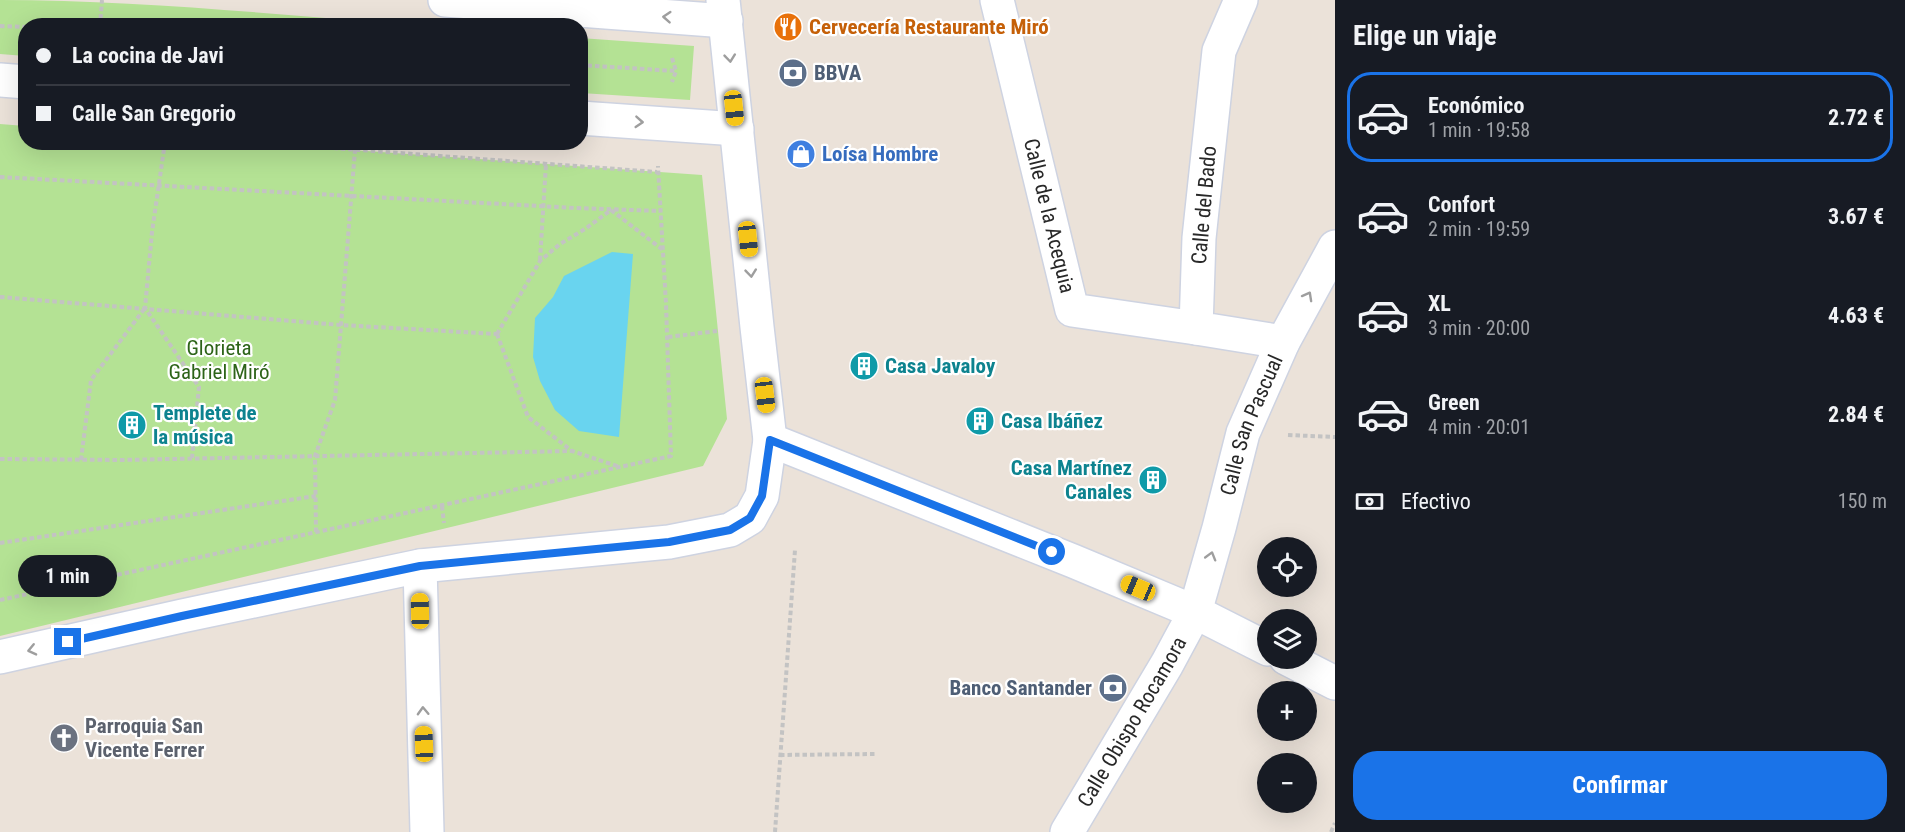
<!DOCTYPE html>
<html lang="es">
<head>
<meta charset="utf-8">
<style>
	:root { --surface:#171b24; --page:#20242c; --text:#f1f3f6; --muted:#9ea1a6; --line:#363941; --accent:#1a73e8 }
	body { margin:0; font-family:"Roboto Condensed",sans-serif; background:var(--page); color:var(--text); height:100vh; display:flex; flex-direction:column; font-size:22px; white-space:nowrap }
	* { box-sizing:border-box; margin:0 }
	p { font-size:20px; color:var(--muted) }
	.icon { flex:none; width:33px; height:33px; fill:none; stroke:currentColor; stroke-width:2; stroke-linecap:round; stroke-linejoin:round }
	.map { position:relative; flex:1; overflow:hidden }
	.sheet { display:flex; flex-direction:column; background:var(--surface); width:570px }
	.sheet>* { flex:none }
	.top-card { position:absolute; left:18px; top:18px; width:570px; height:132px; border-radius:24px; box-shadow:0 6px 24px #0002; display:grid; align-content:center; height:132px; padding:0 18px; background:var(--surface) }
	.controls { position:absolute; left:1257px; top:537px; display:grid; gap:12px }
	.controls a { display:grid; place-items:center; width:60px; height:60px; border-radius:50%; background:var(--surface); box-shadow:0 6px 24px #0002; font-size:30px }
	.end { position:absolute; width:27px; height:27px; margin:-14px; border:8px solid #1a73e8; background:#fff; box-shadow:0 0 0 3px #fff }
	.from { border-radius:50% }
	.bubble { position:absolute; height:42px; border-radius:21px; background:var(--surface); box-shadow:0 6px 24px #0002; font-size:20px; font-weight:700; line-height:42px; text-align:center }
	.car { position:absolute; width:18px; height:36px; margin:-18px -9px; border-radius:8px; box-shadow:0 0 4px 2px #0007; background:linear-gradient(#f5c518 24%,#345 0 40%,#f5c518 0 76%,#345 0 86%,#f5c518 0) }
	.top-card b { display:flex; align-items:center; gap:21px; height:57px; font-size:22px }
	.top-card b+b { border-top:2px solid var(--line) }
	.top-card i { width:15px; height:15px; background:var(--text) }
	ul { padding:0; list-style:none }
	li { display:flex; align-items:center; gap:18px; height:90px; margin:0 12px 9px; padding:0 6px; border:3px solid transparent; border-radius:24px }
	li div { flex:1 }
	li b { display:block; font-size:22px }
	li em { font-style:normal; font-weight:700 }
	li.on { border-color:var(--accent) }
	li>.icon { width:54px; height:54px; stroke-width:1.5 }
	h2 { padding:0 18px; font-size:27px; line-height:72px }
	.pay { display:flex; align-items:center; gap:15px; height:66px; padding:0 18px; font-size:22px }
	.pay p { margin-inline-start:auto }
	.cta { display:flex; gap:12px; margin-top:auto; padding:12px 18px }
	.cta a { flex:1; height:69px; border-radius:24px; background:var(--accent); color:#fff; font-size:24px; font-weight:700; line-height:69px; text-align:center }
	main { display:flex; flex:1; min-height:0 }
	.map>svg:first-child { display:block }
	.green { fill:#b4e294 }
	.water { fill:#69d4ef }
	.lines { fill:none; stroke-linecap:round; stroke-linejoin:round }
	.minor-casing { stroke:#ced3e1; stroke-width:36 }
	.tertiary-casing { stroke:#ced3e1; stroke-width:36 }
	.path { stroke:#c3c3c3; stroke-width:4; stroke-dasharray:4.5 3; stroke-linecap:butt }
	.minor { stroke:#fff; stroke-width:33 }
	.tertiary { stroke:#fff; stroke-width:33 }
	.oneway { stroke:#9e9e9e }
	.route { stroke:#1a73e8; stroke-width:8 }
	.labels { text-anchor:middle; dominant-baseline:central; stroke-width:4.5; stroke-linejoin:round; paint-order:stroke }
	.food-label { font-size:21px; font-weight:bold; fill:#c56008; stroke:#fff; text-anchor:start }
	.service-label { font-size:21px; font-weight:bold; fill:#4e5e75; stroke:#fff; text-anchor:start }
	.shop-label { font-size:21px; font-weight:bold; fill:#366cbe; stroke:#fff; text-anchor:start }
	.street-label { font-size:21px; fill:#282828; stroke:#fff }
	.park-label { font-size:21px; fill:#2d6418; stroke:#fff }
	.culture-label { font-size:21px; font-weight:bold; fill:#0d838f; stroke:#fff; text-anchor:start }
	.worship-label { font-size:21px; font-weight:bold; fill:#5b616d; stroke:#fff; text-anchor:start }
</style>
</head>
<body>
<main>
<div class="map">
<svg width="1335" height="832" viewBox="0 0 1335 832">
	<rect width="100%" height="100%" fill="#ebe2d9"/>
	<path class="green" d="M 0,0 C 139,0 278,15 416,25 L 26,26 L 25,56 L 0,54 Z
		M 580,38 L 694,46 L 690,100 L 581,93 Z
		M 0,124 L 25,126 L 26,142 L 254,143 L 702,175 L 727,419 L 703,466 L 0,636 Z"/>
	<path class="water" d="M 612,252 L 633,254 L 619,437 L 579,431 L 555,410 L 540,381 L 533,357 L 535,318 L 553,297 L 564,276 Z"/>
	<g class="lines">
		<g class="minor-casing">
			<g id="minor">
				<path d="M 445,0 L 726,21"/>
				<path id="s1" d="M 997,0 L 1072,310 L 1196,328"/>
				<path d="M 1241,0 L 1219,51 L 1199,238 L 1196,328 L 1283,342"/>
				<path d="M 0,80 L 26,82"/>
				<path d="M 580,118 L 737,129"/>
				<path d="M 420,566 L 427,832"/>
				<path d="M 0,657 L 182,616 L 420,566 L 669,542 L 730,530 L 750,518 L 762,496 L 770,440"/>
			</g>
		</g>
		<g class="tertiary-casing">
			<g id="tertiary">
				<path d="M 723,0 L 757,327 L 770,440 L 1073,561 L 1195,612 L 1268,649"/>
				<path d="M 1286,658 L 1335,683"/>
				<path id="s2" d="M 1067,832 L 1167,664 L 1195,612 L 1219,528 L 1243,433 L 1283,342 L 1335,247"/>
			</g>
		</g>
		<path class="path" d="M 0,26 L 26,27
			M 100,26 L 102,0
			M 672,58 L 676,71 L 672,82
			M 580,65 L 676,71
			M 165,142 L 152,232 L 145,308 L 199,387 L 192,458
			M 251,142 L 657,172
			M 0,177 L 576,208 L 660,211
			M 540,260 L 546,164
			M 0,297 L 341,325 L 497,334
			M 497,334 L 540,261 L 560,244 L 585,229 L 611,210 L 663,250
			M 497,334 L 528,417 L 572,451 L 620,467
			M 668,337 L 717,331
			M 1288,435 L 1335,437
			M 0,459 L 121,460 L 572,451
			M 81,460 L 91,380 L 145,308
			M 442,506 L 444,523
			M 316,532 L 315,456 L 335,400 L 355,150
			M 0,543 L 316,496
			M 0,600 L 671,456 L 666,304 L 658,166
			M 780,755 L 875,754
			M 775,832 L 795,550
			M 1331,832 L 1335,823"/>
		<use href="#minor" class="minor"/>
		<use href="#tertiary" class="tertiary"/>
	</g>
	<defs><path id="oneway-chevron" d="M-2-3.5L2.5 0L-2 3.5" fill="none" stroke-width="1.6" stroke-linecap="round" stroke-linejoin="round" transform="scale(1.5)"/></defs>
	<g class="oneway">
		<use href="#oneway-chevron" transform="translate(667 17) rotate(-176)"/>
		<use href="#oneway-chevron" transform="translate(730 58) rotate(84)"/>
		<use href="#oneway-chevron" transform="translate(639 122) rotate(4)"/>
		<use href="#oneway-chevron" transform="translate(751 273) rotate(84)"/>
		<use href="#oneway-chevron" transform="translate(1308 296) rotate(-61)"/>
		<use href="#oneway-chevron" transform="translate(1211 556) rotate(-74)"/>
		<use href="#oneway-chevron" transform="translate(32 650) rotate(167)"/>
		<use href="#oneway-chevron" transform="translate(423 711) rotate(-92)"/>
	</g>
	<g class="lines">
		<path class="route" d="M 68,642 L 182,616 L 420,566 L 669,542 L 730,530 L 750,518 L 762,496 L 770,440 L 1052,552"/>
	</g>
	<defs>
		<g id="restaurant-disc" transform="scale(1.5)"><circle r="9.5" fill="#e8710a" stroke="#fff"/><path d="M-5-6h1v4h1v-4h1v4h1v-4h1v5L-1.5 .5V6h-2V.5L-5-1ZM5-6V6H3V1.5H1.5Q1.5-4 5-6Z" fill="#fff"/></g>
		<g id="bank-disc" transform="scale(1.5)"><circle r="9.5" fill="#5c6f8a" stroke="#fff"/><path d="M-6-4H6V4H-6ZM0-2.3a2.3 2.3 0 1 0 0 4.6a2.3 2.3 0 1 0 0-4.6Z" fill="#fff"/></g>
		<g id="shop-disc" transform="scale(1.5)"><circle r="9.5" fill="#3f7fe0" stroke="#fff"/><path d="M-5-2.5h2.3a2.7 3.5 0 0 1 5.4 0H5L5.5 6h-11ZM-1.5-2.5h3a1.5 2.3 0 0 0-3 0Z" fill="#fff"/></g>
		<g id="building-disc" transform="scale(1.5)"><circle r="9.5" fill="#0f9aa8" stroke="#fff"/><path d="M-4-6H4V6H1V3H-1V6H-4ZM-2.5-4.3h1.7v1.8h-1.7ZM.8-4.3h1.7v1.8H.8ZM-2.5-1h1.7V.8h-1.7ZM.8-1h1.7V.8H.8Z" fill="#fff"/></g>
		<g id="church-disc" transform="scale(1.5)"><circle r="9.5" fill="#6b7280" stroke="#fff"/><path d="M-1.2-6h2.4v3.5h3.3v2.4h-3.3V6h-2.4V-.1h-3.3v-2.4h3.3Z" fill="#fff"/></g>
	</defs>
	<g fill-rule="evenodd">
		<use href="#restaurant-disc" x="788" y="27"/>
		<use href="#bank-disc" x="793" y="73"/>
		<use href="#shop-disc" x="801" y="154"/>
		<use href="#building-disc" x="864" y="366"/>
		<use href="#building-disc" x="980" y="421"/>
		<use href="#building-disc" x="132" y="425"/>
		<use href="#building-disc" x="1153" y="480"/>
		<use href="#bank-disc" x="1113" y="688"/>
		<use href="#church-disc" x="64" y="738"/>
	</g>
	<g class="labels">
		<g class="food-label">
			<text x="809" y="27">Cervecería Restaurante Miró</text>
		</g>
		<g class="service-label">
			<text x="814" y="73">BBVA</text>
			<text x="1092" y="688" text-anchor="end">Banco Santander</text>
		</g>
		<g class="shop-label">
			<text x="822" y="154">Loísa Hombre</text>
		</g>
		<g class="street-label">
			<text transform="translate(1204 205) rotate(-85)">Calle del Bado</text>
			<text stroke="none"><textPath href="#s1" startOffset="222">Calle de la Acequia</textPath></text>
			<text stroke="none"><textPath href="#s2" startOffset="450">Calle San Pascual</textPath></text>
			<text stroke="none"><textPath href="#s2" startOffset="128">Calle Obispo Rocamora</textPath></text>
		</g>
		<g class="park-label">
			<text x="219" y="348">Glorieta<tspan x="219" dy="24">Gabriel Miró</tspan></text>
		</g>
		<g class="culture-label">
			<text x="885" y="366">Casa Javaloy</text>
			<text x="153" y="413">Templete de<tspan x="153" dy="24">la música</tspan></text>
			<text x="1001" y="421">Casa Ibáñez</text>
			<text x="1132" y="468" text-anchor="end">Casa Martínez<tspan x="1132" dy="24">Canales</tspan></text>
		</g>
		<g class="worship-label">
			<text x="85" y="726">Parroquia San<tspan x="85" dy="24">Vicente Ferrer</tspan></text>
		</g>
	</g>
</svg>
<div class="controls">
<a><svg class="icon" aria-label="locate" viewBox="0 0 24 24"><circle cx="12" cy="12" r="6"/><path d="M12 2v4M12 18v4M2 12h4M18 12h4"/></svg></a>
<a><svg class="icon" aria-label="layers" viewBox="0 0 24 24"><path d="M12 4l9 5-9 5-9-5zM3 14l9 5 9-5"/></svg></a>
<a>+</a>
<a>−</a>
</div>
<i class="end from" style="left:1052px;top:552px"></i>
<i class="end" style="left:68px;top:642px"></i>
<div class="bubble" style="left:18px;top:555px;width:99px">1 min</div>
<i class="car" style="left:734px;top:108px;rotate:174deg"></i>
<i class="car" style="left:748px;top:239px;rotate:174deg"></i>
<i class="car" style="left:765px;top:395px;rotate:173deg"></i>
<i class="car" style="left:1138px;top:588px;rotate:293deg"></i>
<i class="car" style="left:420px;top:611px;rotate:359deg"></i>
<i class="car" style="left:424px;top:744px;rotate:358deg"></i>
<div class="top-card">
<b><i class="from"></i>La cocina de Javi</b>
<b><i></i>Calle San Gregorio</b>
</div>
</div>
<section class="sheet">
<h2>Elige un viaje</h2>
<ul>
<li class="on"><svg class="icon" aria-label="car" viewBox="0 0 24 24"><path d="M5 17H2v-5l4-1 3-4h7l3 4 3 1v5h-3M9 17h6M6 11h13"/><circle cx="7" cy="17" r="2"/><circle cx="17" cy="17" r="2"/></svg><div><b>Económico</b><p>1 min · 19:58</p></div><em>2.72 €</em></li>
<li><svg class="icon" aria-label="car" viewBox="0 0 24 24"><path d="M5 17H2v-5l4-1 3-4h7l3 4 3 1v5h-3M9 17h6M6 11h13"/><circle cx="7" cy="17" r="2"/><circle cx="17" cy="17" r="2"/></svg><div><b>Confort</b><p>2 min · 19:59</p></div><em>3.67 €</em></li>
<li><svg class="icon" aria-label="car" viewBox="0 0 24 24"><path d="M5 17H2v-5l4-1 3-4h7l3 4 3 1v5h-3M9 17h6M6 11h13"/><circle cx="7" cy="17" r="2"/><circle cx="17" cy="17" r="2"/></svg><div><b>XL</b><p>3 min · 20:00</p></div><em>4.63 €</em></li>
<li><svg class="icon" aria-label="car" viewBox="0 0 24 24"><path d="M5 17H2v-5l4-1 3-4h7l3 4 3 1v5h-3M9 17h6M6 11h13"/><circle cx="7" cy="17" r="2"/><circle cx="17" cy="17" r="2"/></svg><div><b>Green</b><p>4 min · 20:01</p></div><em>2.84 €</em></li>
</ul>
<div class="pay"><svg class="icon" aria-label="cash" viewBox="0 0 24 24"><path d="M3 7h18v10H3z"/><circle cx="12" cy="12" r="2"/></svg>Efectivo<p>150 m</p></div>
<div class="cta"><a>Confirmar</a></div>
</section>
</main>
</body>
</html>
